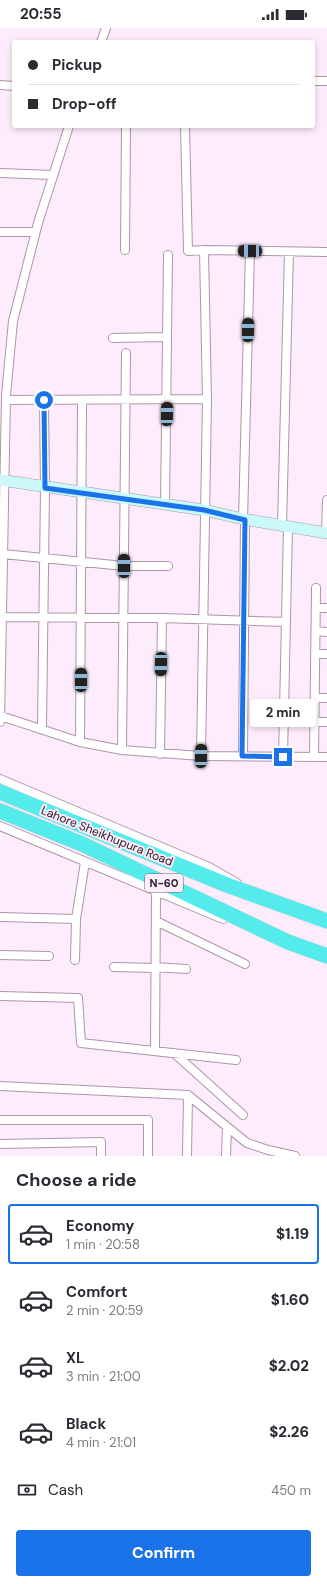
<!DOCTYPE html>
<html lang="en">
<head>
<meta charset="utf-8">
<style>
	:root { --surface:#fff; --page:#f2f2f3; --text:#2b2b33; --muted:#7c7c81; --line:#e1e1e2; --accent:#1a73e8 }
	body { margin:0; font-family:"DM Sans",sans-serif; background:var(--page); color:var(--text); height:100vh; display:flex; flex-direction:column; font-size:15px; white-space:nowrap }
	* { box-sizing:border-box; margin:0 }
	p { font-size:13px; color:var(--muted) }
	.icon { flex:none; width:22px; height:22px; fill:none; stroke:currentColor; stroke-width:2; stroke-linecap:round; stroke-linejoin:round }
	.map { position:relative; height:1128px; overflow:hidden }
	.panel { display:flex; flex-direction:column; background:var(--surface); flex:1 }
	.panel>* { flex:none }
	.guide { position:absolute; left:12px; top:12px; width:303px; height:88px; border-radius:4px; box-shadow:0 2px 6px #0003; display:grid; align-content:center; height:88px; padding:0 16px; background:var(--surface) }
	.end { position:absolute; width:18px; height:18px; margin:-9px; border:5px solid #1a73e8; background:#fff; box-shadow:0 0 0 2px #fff }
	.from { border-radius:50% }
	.bubble { position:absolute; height:28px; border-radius:4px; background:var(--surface); box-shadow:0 2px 6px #0003; font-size:13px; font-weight:800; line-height:28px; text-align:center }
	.car { position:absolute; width:12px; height:24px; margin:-12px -6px; border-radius:5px; box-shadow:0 0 3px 1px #0007; background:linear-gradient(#222 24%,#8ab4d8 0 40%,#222 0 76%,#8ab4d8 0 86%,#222 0) }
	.guide b { display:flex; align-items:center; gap:14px; height:38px; font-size:15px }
	.guide b+b { border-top:1px solid var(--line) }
	.guide i { width:10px; height:10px; background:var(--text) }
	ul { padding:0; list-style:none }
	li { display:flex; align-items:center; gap:12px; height:60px; margin:0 8px 6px; padding:0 8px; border:2px solid transparent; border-radius:4px }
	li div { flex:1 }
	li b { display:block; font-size:15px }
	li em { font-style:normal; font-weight:800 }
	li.active { border-color:var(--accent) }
	li>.icon { width:36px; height:36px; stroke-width:1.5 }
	h2 { padding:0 16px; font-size:18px; line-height:48px }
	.pay { display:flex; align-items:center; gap:10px; height:44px; padding:0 16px; font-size:15px }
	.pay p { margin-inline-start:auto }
	.button { display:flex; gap:8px; margin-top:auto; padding:8px 16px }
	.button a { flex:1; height:46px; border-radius:4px; background:var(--accent); color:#fff; font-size:16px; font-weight:800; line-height:46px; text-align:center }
	.status { display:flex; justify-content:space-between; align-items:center; height:28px; padding:0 20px; background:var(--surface); direction:ltr }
	.status svg { height:11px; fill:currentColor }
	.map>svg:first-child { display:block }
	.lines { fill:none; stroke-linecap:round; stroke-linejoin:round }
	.street-casing { stroke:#af94ac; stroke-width:10 }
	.secondary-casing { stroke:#af94ac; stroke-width:12 }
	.highway-casing { stroke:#d9d7d9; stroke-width:16 }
	.street { stroke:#fff; stroke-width:8 }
	.secondary { stroke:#cbf9f9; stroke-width:11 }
	.highway { stroke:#53ebec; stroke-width:15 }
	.route { stroke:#1a73e8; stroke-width:5 }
	.labels { text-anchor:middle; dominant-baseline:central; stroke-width:4; stroke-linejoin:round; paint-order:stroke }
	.shield { fill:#fdecfb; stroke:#6b5f69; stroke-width:1 }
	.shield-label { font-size:11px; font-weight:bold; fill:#2c222b }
	.street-label { font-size:12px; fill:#2c222b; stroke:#fdecfb }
</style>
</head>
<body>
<div class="status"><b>20:55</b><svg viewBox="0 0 49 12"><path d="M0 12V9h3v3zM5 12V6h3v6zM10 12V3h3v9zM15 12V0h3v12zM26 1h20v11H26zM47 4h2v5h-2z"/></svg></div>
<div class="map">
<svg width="327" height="1128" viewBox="0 0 327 1128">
	<rect width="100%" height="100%" fill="#fdecfb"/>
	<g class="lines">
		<g class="street-casing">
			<path id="street" d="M 101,14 L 106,0
				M 313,53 L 327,53
				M 0,57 L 14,58
				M 185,98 L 188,223 L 204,222 L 207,371 L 201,728
				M 0,145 L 53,147
				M 0,204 L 35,204
				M 125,222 L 126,98
				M 204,222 L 327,224
				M 113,310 L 167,309
				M 6,372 L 207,371
				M 165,477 L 168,227
				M 243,491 L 250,223
				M 282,498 L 289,224
				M 326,505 L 327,472
				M 3,526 L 124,538 L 168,538
				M 316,580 L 327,580
				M 0,589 L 162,590 L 286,594
				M 316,603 L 327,604
				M 315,626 L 327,626
				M 315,670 L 327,670
				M 1,688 L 80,714 L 122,722 L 201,728 L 327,729
				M 0,694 L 6,367 L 13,293 L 38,195 L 69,98
				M 315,694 L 327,694
				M 42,701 L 45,460 L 44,372
				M 80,714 L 82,373
				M 122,722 L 126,325
				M 160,726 L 162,590
				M 243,728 L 245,492
				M 283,729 L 288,499
				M 314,729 L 316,560
				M 0,751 L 209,839 L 237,855
				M 0,798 L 223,891
				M 0,889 L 76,891
				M 156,893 L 245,936
				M 0,927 L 49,928
				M 75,932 L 76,891 L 85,834
				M 114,939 L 155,940
				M 155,939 L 186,941
				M 0,968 L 78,970 L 81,1015 L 236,1032
				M 155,1023 L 156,863
				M 174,1025 L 243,1087
				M 0,1058 L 188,1067 L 247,1115 L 268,1122 L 295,1128
				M 0,1092 L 148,1092 L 148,1128
				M 0,1116 L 101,1114 L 101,1128
				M 187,1128 L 188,1067
				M 226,1128 L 227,1099"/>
		</g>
		<g class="secondary-casing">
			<path id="secondary" d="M 0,452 L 204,482 L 243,491 L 327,505"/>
		</g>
		<g class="highway-casing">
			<path id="highway" d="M 0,764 L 227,857 L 327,893
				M 0,783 L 82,816 L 288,914 L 327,928"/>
		</g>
		<use href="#street" class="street"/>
		<use href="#secondary" class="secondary"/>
		<use href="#highway" class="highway"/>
	</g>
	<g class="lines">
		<path class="route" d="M 44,372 L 45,460 L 204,482 L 245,492 L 242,728 L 283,729"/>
	</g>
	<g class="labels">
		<rect class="shield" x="145" y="846" width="38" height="18" rx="3"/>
		<g class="shield-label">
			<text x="164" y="855">N-60</text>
		</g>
		<g class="street-label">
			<text transform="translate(107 808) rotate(22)">Lahore Sheikhupura Road</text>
		</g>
	</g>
</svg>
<i class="end from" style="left:44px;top:372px"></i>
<i class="end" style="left:283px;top:729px"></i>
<div class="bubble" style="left:250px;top:671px;width:66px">2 min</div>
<i class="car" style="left:250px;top:223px;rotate:271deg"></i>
<i class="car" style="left:248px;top:302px;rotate:1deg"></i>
<i class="car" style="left:167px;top:386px;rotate:1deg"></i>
<i class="car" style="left:124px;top:538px;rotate:0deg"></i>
<i class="car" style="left:161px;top:636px;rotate:181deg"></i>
<i class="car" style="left:81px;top:652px;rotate:0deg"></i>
<i class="car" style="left:201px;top:728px;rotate:1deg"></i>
<div class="guide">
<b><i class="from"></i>Pickup</b>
<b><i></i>Drop-off</b>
</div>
</div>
<section class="panel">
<h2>Choose a ride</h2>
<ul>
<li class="active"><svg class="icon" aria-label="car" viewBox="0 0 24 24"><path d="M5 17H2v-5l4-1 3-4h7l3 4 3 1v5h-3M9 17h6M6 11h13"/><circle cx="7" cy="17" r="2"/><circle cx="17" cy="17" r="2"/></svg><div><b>Economy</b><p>1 min · 20:58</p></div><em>$1.19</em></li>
<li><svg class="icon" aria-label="car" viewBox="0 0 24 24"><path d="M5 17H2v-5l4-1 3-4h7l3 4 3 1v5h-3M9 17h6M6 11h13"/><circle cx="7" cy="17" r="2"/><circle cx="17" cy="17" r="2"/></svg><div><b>Comfort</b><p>2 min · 20:59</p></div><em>$1.60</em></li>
<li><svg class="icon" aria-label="car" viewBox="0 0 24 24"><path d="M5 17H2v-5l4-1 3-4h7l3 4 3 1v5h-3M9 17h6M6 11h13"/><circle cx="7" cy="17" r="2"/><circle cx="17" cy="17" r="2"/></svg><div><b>XL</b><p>3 min · 21:00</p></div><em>$2.02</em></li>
<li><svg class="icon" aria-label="car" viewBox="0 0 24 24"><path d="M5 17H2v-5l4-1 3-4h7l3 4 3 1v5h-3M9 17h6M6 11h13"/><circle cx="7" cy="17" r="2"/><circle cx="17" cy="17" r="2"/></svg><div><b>Black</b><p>4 min · 21:01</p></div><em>$2.26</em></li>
</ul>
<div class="pay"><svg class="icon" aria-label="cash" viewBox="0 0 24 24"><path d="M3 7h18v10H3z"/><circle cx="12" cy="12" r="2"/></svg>Cash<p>450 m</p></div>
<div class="button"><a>Confirm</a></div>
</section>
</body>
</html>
